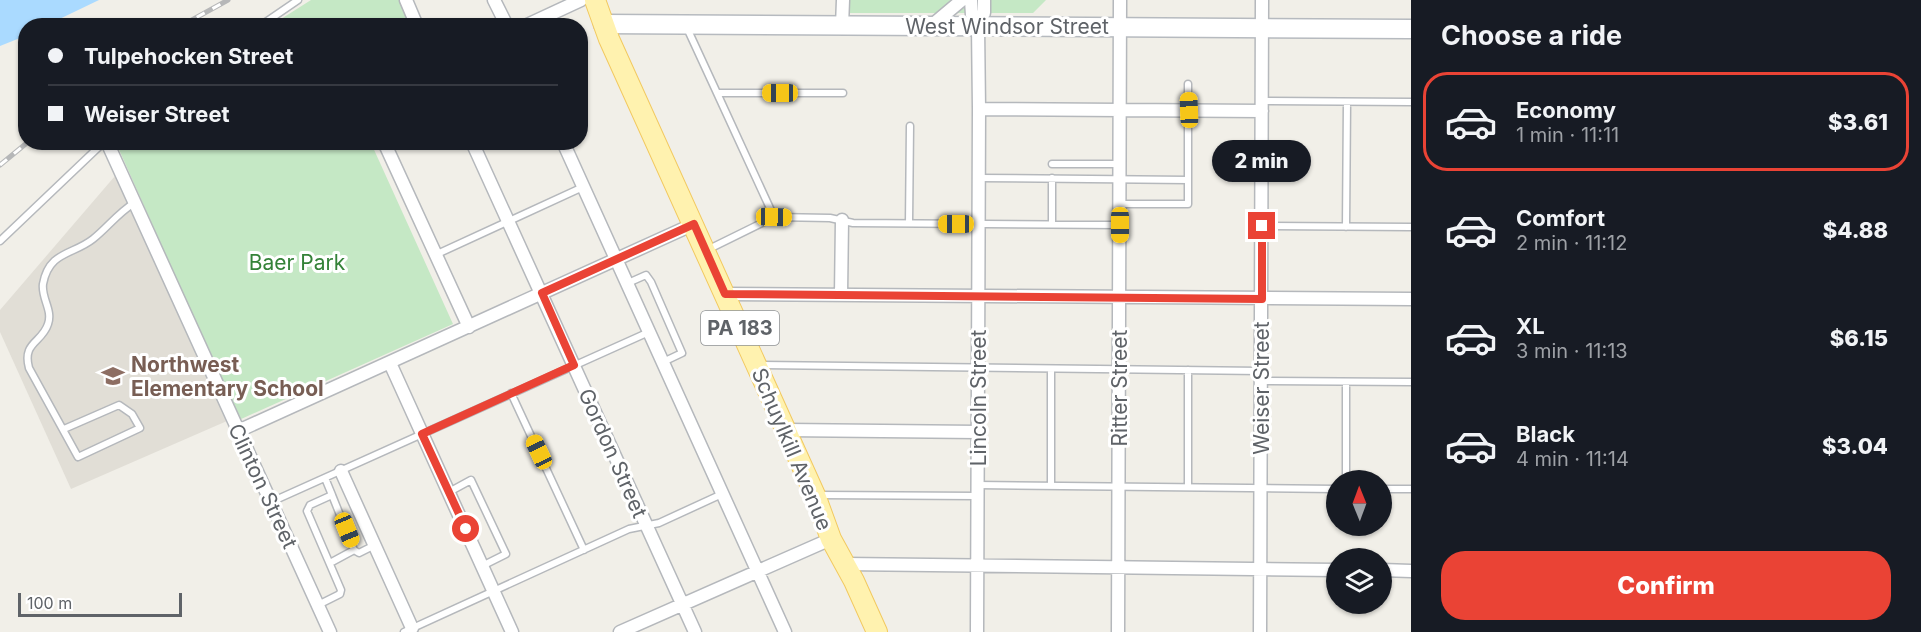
<!DOCTYPE html>
<html lang="en">
<head>
<meta charset="utf-8">
<style>
	:root { --surface:#171b24; --page:#20242c; --text:#f1f3f6; --muted:#9ea1a6; --line:#363941; --accent:#ea4335 }
	body { margin:0; font-family:Inter,sans-serif; background:var(--page); color:var(--text); height:100vh; display:flex; flex-direction:column; font-size:22px; white-space:nowrap }
	* { box-sizing:border-box; margin:0 }
	p { font-size:20px; color:var(--muted) }
	.icon { flex:none; width:33px; height:33px; fill:none; stroke:currentColor; stroke-width:2; stroke-linecap:round; stroke-linejoin:round }
	.map { position:relative; flex:1; overflow:hidden }
	.drawer { display:flex; flex-direction:column; background:var(--surface); width:510px }
	.drawer>* { flex:none }
	.top-card { position:absolute; left:18px; top:18px; width:570px; height:132px; border-radius:24px; box-shadow:0 2px 4px #0004; display:grid; align-content:center; height:132px; padding:0 30px; background:var(--surface) }
	.needle { width:39px; rotate:359deg }
	.fabs { position:absolute; left:1326px; top:470px; display:grid; gap:12px }
	.fabs a { display:grid; place-items:center; width:66px; height:66px; border-radius:50%; background:var(--surface); box-shadow:0 2px 4px #0004; font-size:30px }
	.scale { position:absolute; left:18px; bottom:15px; width:164px; box-sizing:border-box; padding-left:6px; border:3px solid #5f6368; border-top:0; font-size:16px; line-height:21px; white-space:nowrap; color:#5f6368; -webkit-text-stroke:4px #fff; paint-order:stroke }
	.end { position:absolute; width:27px; height:27px; margin:-14px; border:8px solid #ea4335; background:#fff; box-shadow:0 0 0 3px #fff }
	.from { border-radius:50% }
	.bubble { position:absolute; height:42px; border-radius:21px; background:var(--surface); box-shadow:0 2px 4px #0004; font-size:20px; font-weight:800; line-height:42px; text-align:center }
	.car { position:absolute; width:18px; height:36px; margin:-18px -9px; border-radius:8px; box-shadow:0 0 4px 2px #0007; background:linear-gradient(#f5c518 24%,#345 0 40%,#f5c518 0 76%,#345 0 86%,#f5c518 0) }
	.top-card b { display:flex; align-items:center; gap:21px; height:57px; font-size:22px }
	.top-card b+b { border-top:2px solid var(--line) }
	.top-card i { width:15px; height:15px; background:var(--text) }
	ul { padding:0; list-style:none }
	li { display:flex; align-items:center; gap:18px; height:99px; margin:0 12px 9px; padding:0 18px; border:3px solid transparent; border-radius:24px }
	li div { flex:1 }
	li b { display:block; font-size:22px }
	li em { font-style:normal; font-weight:800 }
	li.selected { border-color:var(--accent) }
	li>.icon { width:54px; height:54px; stroke-width:1.5 }
	h2 { padding:0 30px; font-size:27px; line-height:72px }
	.primary-button { display:flex; gap:12px; margin-top:auto; padding:12px 30px }
	.primary-button a { flex:1; height:69px; border-radius:24px; background:var(--accent); color:#fff; font-size:24px; font-weight:800; line-height:69px; text-align:center }
	main { display:flex; flex:1; min-height:0 }
	.map>svg:first-child { display:block }
	.education { fill:#e1ded6 }
	.green { fill:#c5e8c5 }
	.water { fill:#aadaff }
	.lines { fill:none; stroke-linecap:round; stroke-linejoin:round }
	.lane-casing { stroke:#b5b8bc; stroke-width:9 }
	.street-casing { stroke:#b5b8bc; stroke-width:15 }
	.secondary-casing { stroke:#b6babf; stroke-width:21 }
	.primary-casing { stroke:#f2c960; stroke-width:22 }
	.lane { stroke:#fff; stroke-width:6 }
	.street { stroke:#fff; stroke-width:12 }
	.secondary { stroke:#fff; stroke-width:18 }
	.primary { stroke:#fff2af; stroke-width:20 }
	.rail-casing { stroke:#b6b7b8; stroke-width:5 }
	.rail { stroke:#fff; stroke-width:3; stroke-dasharray:9; stroke-linecap:butt }
	.route { stroke:#ea4335; stroke-width:8 }
	.labels { text-anchor:middle; dominant-baseline:central; stroke-width:6; stroke-linejoin:round; paint-order:stroke }
	.shield { fill:#fff; stroke:#8f9295; stroke-width:1.5 }
	.shield-label { font-size:20px; font-weight:bold; fill:#5f6368 }
	.street-label { font-size:21px; fill:#5f6368; stroke:#fff }
	.park-label { font-size:21px; fill:#348238; stroke:#fff }
	.education-label { font-size:21px; font-weight:bold; fill:#785e54; stroke:#fff; text-anchor:start }
</style>
</head>
<body>
<main>
<div class="map">
<svg width="1411" height="632" viewBox="0 0 1411 632">
	<rect width="100%" height="100%" fill="#f1efe8"/>
	<path class="education" d="M 115,176 L 227,421 L 71,489 L 0,332 L 0,310 Z"/>
	<path class="green" d="M 311,0 L 400,0 L 411,25 L 270,26 Z
		M 849,0 L 1046,0 L 1033,13 L 849,13 Z
		M 120,142 L 371,143 L 453,324 L 239,420 L 117,145 Z"/>
	<path class="water" d="M 0,0 L 99,0 L 47,25 L 26,26 L 25,36 L 0,46 Z"/>
	<g class="lines">
		<g class="lane-casing">
			<path id="lane" d="M 260,26 L 298,0
				M 687,28 L 717,93 L 843,93
				M 717,93 L 774,217 L 830,218 L 853,223 L 1120,225
				M 1262,101 L 1411,102
				M 1052,164 L 1120,164
				M 979,178 L 1188,180
				M 1052,178 L 1052,224
				M 1120,204 L 1188,204 L 1188,84
				M 909,223 L 910,126
				M 1262,226 L 1411,227
				M 1346,227 L 1347,102
				M 0,241 L 104,142
				M 707,250 L 774,217
				M 435,255 L 583,187
				M 628,283 L 646,275 L 651,282 L 682,353 L 663,362
				M 760,365 L 1261,371
				M 1261,381 L 1411,382
				M 511,393 L 584,550
				M 64,429 L 119,405 L 132,414 L 140,428 L 78,457 L 29,368 C 22,342 42,343 48,324 C 53,310 41,298 43,284 C 49,251 73,255 93,239 C 108,227 117,214 134,203
				M 1346,480 L 1346,382
				M 977,485 L 1336,489
				M 1051,485 L 1051,369
				M 1188,487 L 1188,370
				M 1382,489 L 1411,489
				M 449,492 L 471,480 L 506,554 L 482,566
				M 819,495 L 977,496
				M 271,502 L 649,332
				M 354,550 L 359,553 L 375,545
				M 330,563 L 354,550 L 332,495
				M 318,605 L 340,594 L 341,590 L 307,511 L 310,505 L 332,495 L 325,478
				M 404,632 L 629,529 L 659,523 L 722,494"/>
		</g>
		<g class="street-casing">
			<path id="street" d="M 406,0 L 417,26
				M 494,0 L 507,26
				M 971,0 L 972,15 L 977,19 L 978,26 L 979,109 L 977,632
				M 977,19 L 984,13 L 984,0
				M 525,26 L 581,0
				M 842,26 L 843,0
				M 931,26 L 962,0
				M 979,109 L 1262,111
				M 107,142 L 330,632
				M 384,142 L 469,327
				M 472,142 L 695,632
				M 563,142 L 785,632
				M 725,294 L 1411,299
				M 841,295 L 842,220
				M 390,363 L 512,632
				M 786,430 L 978,432
				M 238,431 L 694,224
				M 341,471 L 412,628
				M 844,564 L 1336,570
				M 1382,570 L 1411,571
				M 620,632 L 831,539
				M 1118,632 L 1120,0
				M 1260,632 L 1262,0"/>
		</g>
		<g class="secondary-casing">
			<path id="secondary" d="M 603,24 L 1411,29"/>
		</g>
		<g class="primary-casing">
			<path id="primary" d="M 595,0 L 609,39 L 815,495 L 831,539 L 854,581 L 877,632"/>
		</g>
		<use href="#lane" class="lane"/>
		<use href="#street" class="street"/>
		<use href="#secondary" class="secondary"/>
		<use href="#primary" class="primary"/>
		<g class="rail-casing">
			<path id="rail" d="M 181,26 L 228,0
				M 0,165 L 28,142"/>
		</g>
		<use href="#rail" class="rail"/>
	</g>
	<g class="lines">
		<path class="route" d="M 466,529 L 422,434 L 574,365 L 542,293 L 694,224 L 725,294 L 1262,299 L 1262,226"/>
	</g>
	<defs>
		<g id="school-bare" transform="scale(1.8)"><path d="M0-5L7-2L0 1L-7-2ZM-4 1L0 2.5L4 1V4Q0 6-4 4Z" fill="#8d6e63" stroke="#fff" stroke-width="2.5" paint-order="stroke"/></g>
	</defs>
	<g fill-rule="evenodd">
		<use href="#school-bare" x="113" y="376"/>
	</g>
	<g class="labels">
		<rect class="shield" x="701" y="311" width="78" height="34" rx="4.5"/>
		<g class="shield-label">
			<text x="740" y="328">PA 183</text>
		</g>
		<g class="street-label">
			<text x="1007" y="26">West Windsor Street</text>
			<text transform="translate(1119 388) rotate(-90)">Ritter Street</text>
			<text transform="translate(1261 388) rotate(-90)">Weiser Street</text>
			<text transform="translate(978 398) rotate(-90)">Lincoln Street</text>
			<text transform="translate(792 449) rotate(67)">Schuylkill Avenue</text>
			<text transform="translate(613 453) rotate(66)">Gordon Street</text>
			<text transform="translate(263 486) rotate(65)">Clinton Street</text>
		</g>
		<g class="park-label">
			<text x="297" y="262">Baer Park</text>
		</g>
		<g class="education-label">
			<text x="131" y="364">Northwest<tspan x="131" dy="24">Elementary School</tspan></text>
		</g>
	</g>
</svg>
<div class="fabs">
<a><svg class="needle" viewBox="-14 -14 28 28"><path d="M0-13l5 13h-10z" fill="#e53935"/><path d="M0 13l5-13h-10z" fill="#9ea1a6"/></svg></a>
<a><svg class="icon" aria-label="layers" viewBox="0 0 24 24"><path d="M12 4l9 5-9 5-9-5zM3 14l9 5 9-5"/></svg></a>
</div>
<div class="scale">100 m</div>
<i class="end from" style="left:466px;top:529px"></i>
<i class="end" style="left:1262px;top:226px"></i>
<div class="bubble" style="left:1212px;top:140px;width:99px">2 min</div>
<i class="car" style="left:780px;top:93px;rotate:270deg"></i>
<i class="car" style="left:1189px;top:110px;rotate:358deg"></i>
<i class="car" style="left:774px;top:217px;rotate:91deg"></i>
<i class="car" style="left:956px;top:224px;rotate:270deg"></i>
<i class="car" style="left:1120px;top:225px;rotate:180deg"></i>
<i class="car" style="left:539px;top:452px;rotate:335deg"></i>
<i class="car" style="left:347px;top:530px;rotate:158deg"></i>
<div class="top-card">
<b><i class="from"></i>Tulpehocken Street</b>
<b><i></i>Weiser Street</b>
</div>
</div>
<section class="drawer">
<h2>Choose a ride</h2>
<ul>
<li class="selected"><svg class="icon" aria-label="car" viewBox="0 0 24 24"><path d="M5 17H2v-5l4-1 3-4h7l3 4 3 1v5h-3M9 17h6M6 11h13"/><circle cx="7" cy="17" r="2"/><circle cx="17" cy="17" r="2"/></svg><div><b>Economy</b><p>1 min · 11:11</p></div><em>$3.61</em></li>
<li><svg class="icon" aria-label="car" viewBox="0 0 24 24"><path d="M5 17H2v-5l4-1 3-4h7l3 4 3 1v5h-3M9 17h6M6 11h13"/><circle cx="7" cy="17" r="2"/><circle cx="17" cy="17" r="2"/></svg><div><b>Comfort</b><p>2 min · 11:12</p></div><em>$4.88</em></li>
<li><svg class="icon" aria-label="car" viewBox="0 0 24 24"><path d="M5 17H2v-5l4-1 3-4h7l3 4 3 1v5h-3M9 17h6M6 11h13"/><circle cx="7" cy="17" r="2"/><circle cx="17" cy="17" r="2"/></svg><div><b>XL</b><p>3 min · 11:13</p></div><em>$6.15</em></li>
<li><svg class="icon" aria-label="car" viewBox="0 0 24 24"><path d="M5 17H2v-5l4-1 3-4h7l3 4 3 1v5h-3M9 17h6M6 11h13"/><circle cx="7" cy="17" r="2"/><circle cx="17" cy="17" r="2"/></svg><div><b>Black</b><p>4 min · 11:14</p></div><em>$3.04</em></li>
</ul>
<div class="primary-button"><a>Confirm</a></div>
</section>
</main>
</body>
</html>
